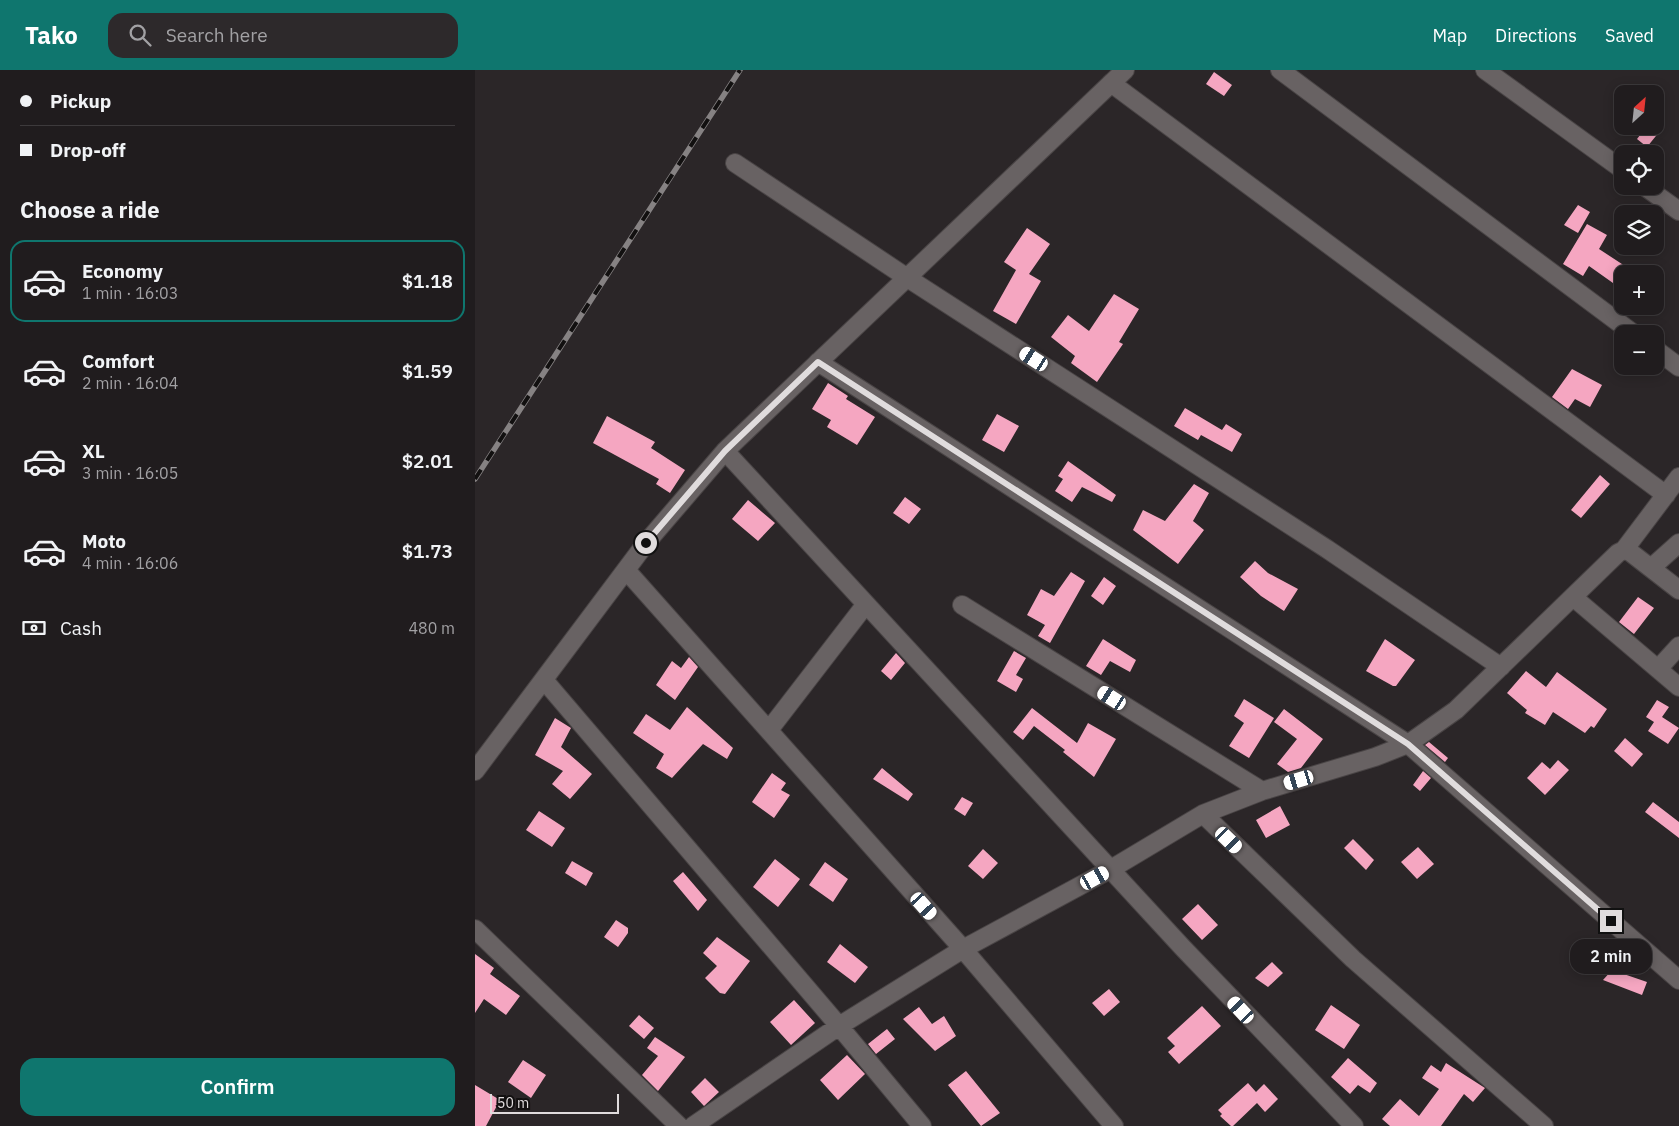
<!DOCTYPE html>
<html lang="en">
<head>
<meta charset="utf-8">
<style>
	:root { --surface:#201c1e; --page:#2d292b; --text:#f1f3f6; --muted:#a2a1a4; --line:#3d3a3c; --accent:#0f766e }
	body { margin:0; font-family:"IBM Plex Sans",sans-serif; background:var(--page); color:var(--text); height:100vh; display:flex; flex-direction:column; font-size:19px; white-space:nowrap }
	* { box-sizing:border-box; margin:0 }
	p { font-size:16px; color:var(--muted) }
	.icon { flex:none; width:28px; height:28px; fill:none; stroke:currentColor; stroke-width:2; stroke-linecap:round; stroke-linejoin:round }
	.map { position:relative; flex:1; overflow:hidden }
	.details { display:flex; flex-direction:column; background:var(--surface); width:475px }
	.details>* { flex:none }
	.guide { display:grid; align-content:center; height:110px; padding:0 20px; background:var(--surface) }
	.needle { width:32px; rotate:27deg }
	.tools { position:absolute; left:1139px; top:15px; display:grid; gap:10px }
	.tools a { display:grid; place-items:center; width:50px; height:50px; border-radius:10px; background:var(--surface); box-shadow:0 2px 12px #0003,0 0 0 1px var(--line); font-size:25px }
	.scale { position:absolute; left:15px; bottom:12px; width:129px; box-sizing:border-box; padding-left:5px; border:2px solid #e0dcdd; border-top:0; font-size:14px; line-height:18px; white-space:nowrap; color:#e0dcdd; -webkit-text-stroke:4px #121010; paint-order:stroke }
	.end { position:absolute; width:22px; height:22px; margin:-11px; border:6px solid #e0dcdd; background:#111; box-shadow:0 0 0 2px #111 }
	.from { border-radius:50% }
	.bubble { position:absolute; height:35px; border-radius:15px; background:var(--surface); box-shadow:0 2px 12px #0003,0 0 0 1px var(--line); font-size:16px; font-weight:600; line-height:35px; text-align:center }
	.car { position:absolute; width:15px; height:30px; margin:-15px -8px; border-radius:6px; box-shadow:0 0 4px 1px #0007; background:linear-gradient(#fff 24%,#345 0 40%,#fff 0 76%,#345 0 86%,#fff 0) }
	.guide b { display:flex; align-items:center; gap:18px; height:48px; font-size:19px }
	.guide b+b { border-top:1px solid var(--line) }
	.guide i { width:12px; height:12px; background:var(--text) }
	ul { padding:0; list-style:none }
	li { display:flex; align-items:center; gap:15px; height:82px; margin:0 10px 8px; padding:0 10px; border:2px solid transparent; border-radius:15px }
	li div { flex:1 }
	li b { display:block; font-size:19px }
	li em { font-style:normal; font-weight:600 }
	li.active { border-color:var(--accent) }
	li>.icon { width:45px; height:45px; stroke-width:1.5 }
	h2 { padding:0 20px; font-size:22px; line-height:60px }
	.pay { display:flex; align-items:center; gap:12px; height:55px; padding:0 20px; font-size:19px }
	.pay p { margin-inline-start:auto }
	.primary-button { display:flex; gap:10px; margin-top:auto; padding:10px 20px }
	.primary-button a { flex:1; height:58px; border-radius:15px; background:var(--accent); color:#fff; font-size:20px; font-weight:600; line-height:58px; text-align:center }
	header { display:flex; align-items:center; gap:30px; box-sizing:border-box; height:70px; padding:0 25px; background:var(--accent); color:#fff }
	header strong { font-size:24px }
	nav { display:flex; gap:28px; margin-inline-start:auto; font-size:18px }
	.search { width:350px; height:45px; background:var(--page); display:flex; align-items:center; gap:12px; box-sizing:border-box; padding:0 18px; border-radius:15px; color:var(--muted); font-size:19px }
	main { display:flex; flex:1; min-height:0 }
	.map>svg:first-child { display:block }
	.building { fill:#f5a6c1 }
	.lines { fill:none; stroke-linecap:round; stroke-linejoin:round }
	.street-casing { stroke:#494445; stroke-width:20 }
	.street { stroke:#686263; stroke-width:18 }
	.rail-casing { stroke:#868283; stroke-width:5.5 }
	.rail { stroke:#121010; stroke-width:4; stroke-dasharray:11; stroke-linecap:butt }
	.route { stroke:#e0dcdd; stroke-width:6 }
</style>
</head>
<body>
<header>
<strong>Tako</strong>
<div class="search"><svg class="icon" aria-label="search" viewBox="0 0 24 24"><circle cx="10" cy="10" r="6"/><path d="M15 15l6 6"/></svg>Search here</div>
<nav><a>Map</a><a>Directions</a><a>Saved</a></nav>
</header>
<main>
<section class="details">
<div class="guide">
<b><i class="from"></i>Pickup</b>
<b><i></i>Drop-off</b>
</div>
<h2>Choose a ride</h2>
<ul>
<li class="active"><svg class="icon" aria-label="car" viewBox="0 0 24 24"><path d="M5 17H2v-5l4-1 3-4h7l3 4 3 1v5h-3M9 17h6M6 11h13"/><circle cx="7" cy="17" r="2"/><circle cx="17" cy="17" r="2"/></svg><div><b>Economy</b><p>1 min · 16:03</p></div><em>$1.18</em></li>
<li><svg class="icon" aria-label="car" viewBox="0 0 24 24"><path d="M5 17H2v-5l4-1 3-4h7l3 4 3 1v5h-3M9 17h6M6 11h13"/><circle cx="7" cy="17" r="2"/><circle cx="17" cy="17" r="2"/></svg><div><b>Comfort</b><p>2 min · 16:04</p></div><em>$1.59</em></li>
<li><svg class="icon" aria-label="car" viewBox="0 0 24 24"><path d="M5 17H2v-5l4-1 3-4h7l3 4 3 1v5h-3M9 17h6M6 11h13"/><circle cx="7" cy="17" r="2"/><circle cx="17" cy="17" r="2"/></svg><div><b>XL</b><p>3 min · 16:05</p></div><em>$2.01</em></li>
<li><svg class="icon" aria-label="car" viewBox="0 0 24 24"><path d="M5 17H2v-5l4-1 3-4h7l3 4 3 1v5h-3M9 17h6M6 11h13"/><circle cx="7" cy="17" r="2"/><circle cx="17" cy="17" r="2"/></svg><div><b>Moto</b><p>4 min · 16:06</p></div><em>$1.73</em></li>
</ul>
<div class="pay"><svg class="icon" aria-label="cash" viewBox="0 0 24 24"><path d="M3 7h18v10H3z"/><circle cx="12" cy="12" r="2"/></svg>Cash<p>480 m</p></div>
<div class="primary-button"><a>Confirm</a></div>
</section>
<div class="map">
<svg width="1204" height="1056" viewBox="0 0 1204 1056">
	<rect width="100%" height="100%" fill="#2b2628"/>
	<path class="building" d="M 739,2 L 757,15 L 749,26 L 731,14 Z
		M 1172,56 L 1189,56 L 1172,77 L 1162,69 Z
		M 1103,135 L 1115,142 L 1103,163 L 1089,155 Z
		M 1112,154 L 1132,165 L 1124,179 L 1150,196 L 1138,213 L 1114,196 L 1108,206 L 1088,194 Z
		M 552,158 L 575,174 L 554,204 L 566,211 L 541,254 L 518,241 L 541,200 L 529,192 Z
		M 639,224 L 664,239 L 644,272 L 648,274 L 622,312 L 596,293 L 600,286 L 576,267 L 593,245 L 614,261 Z
		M 1097,299 L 1127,315 L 1115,337 L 1100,329 L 1093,339 L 1077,327 Z
		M 353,313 L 373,326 L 371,329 L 400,347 L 382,375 L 352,357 L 356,350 L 337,339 Z
		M 710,338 L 747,360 L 751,354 L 767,364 L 757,382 L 726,365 L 723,370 L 699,356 Z
		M 522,344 L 544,356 L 529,382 L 507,370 Z
		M 132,346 L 180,372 L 176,378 L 210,400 L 195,423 L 181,414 L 184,409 L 118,373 Z
		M 593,391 L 641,425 L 637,432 L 607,417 L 597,432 L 580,421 L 588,409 L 583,406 Z
		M 1125,405 L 1135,414 L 1106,448 L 1096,440 Z
		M 719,414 L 734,423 L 718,451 L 729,460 L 703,494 L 658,460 L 668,440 L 690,451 Z
		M 430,427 L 446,439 L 434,454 L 418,443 Z
		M 273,430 L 300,453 L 283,471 L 257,449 Z
		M 780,491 L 793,503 L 823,519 L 809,541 L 786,526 L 765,507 Z
		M 596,502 L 610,511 L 575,573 L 563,566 L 570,555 L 552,545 L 566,519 L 579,526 Z
		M 629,507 L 641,516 L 628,535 L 616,526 Z
		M 1163,527 L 1179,538 L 1159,564 L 1144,552 Z
		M 628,569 L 661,590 L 655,602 L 635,591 L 626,605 L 611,596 Z
		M 910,569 L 940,590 L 921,616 L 918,616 L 891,601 Z
		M 539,581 L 551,588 L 541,605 L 548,609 L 541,622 L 522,611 Z
		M 421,583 L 430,593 L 416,610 L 406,601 Z
		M 214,587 L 223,597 L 200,630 L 181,615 L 197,591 L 206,598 Z
		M 1051,601 L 1071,617 L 1082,602 L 1132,639 L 1119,658 L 1116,656 L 1110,663 L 1078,642 L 1070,655 L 1050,643 L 1052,640 L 1032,623 Z
		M 769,629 L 799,648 L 774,688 L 754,676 L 769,653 L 759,646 Z
		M 1182,630 L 1194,637 L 1187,647 L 1204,658 L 1193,674 L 1173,661 L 1179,652 L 1171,647 Z
		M 212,637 L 258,678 L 252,689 L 228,674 L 197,708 L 181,698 L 189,684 L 158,663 L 171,644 L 195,660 Z
		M 557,638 L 602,673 L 613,653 L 641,669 L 619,707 L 588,682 L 590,680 L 559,656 L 548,670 L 538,662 Z
		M 809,639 L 848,669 L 826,698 L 813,702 L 802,694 L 822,669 L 799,652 Z
		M 80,648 L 96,658 L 86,677 L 117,704 L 95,729 L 77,714 L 88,701 L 60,685 Z
		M 1150,668 L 1168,684 L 1157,697 L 1139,681 Z
		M 954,672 L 973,688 L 970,692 L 950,675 Z
		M 1083,690 L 1094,700 L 1070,725 L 1052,708 L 1067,692 L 1075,699 Z
		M 407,698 L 438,724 L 433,731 L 398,709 Z
		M 948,701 L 956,708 L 945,721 L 938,715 Z
		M 297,703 L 311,713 L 306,720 L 315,725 L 299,748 L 277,732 Z
		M 487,727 L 498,733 L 490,746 L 479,739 Z
		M 1178,732 L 1204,752 L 1204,768 L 1170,742 Z
		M 805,736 L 815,755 L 791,768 L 781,750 Z
		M 64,741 L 90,758 L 77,777 L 51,760 Z
		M 878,769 L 899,790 L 891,800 L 869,778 Z
		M 943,777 L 959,794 L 942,809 L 926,792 Z
		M 508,779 L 523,793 L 508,809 L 493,796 Z
		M 300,789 L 325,809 L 303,837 L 278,817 Z
		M 97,791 L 118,803 L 111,816 L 90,803 Z
		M 350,792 L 373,809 L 358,832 L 334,815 Z
		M 208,802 L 232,830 L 223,841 L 198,811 Z
		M 723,834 L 743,855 L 727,870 L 707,849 Z
		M 141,850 L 153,858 L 153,863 L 143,877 L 129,867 Z
		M 242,867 L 275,891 L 250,924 L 245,923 L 230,908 L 242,896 L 228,883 Z
		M 365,874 L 393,897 L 380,913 L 352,892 Z
		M 0,884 L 19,898 L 15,904 L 45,926 L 31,945 L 9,929 L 0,943 Z
		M 797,892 L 808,903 L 793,917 L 780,908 Z
		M 1137,900 L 1172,912 L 1167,925 L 1128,910 Z
		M 634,919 L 645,932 L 629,946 L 617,933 Z
		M 319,930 L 340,953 L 316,975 L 295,952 Z
		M 856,935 L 885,955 L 869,979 L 840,960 Z
		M 727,936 L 746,956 L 704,994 L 693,982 L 700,976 L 692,968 Z
		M 444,937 L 457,954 L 469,946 L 481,966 L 460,981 L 428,949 Z
		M 164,945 L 179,958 L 169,969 L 154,956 Z
		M 412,959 L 420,969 L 401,984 L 393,974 Z
		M 180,967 L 210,987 L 183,1021 L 167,1005 L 183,986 L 172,978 Z
		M 372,985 L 390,1004 L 363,1030 L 345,1010 Z
		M 873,988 L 902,1013 L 895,1023 L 883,1015 L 875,1024 L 856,1007 Z
		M 48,990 L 71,1005 L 56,1028 L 33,1012 Z
		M 971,993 L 1010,1018 L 998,1032 L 989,1024 L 966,1056 L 915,1056 L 907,1049 L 925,1029 L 944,1046 L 964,1019 L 947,1008 L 956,995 L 966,1002 Z
		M 491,1001 L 525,1043 L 506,1056 L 473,1015 Z
		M 230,1008 L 244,1022 L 229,1036 L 216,1022 Z
		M 773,1013 L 781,1022 L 789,1014 L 803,1029 L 790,1042 L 782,1033 L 758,1056 L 756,1056 L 745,1046 L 747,1044 L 743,1040 Z
		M 0,1015 L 25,1030 L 11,1056 L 0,1056 Z"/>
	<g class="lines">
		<g class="street-casing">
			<path id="street" d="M 805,0 L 1159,264
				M 1010,0 L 1148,100
				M 636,13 L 1191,425
				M 260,93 L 431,207 L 852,479 L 1026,597
				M 1169,116 L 1204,141
				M 1180,279 L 1204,297
				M 343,292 L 933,674 L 1204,910
				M 250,381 L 708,878 L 879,1056
				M 1149,480 L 1155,482 L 1204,520
				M 1176,498 L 1204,473
				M 151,500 L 488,879 L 639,1056
				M 1098,527 L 1204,617
				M 487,535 L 787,721
				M 1183,599 L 1204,576
				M 69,610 L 364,956 L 447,1056
				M 294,660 L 391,534
				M 0,701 L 171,473 L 250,381 L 650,0
				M 728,744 L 878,889 L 1069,1056
				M 0,859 L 204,1056
				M 218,1056 L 364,956 L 488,879 L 636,799 L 728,744 L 787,721 L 900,687 L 933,674 L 981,640 L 1143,483 L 1149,480 L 1204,407"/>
		</g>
		<use href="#street" class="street"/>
		<g class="rail-casing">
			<path id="rail" d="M 0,409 L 265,0"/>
		</g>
		<use href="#rail" class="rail"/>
	</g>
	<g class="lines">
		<path class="route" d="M 171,473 L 250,381 L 343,292 L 933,674 L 1136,851"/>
	</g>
</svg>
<div class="tools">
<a><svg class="needle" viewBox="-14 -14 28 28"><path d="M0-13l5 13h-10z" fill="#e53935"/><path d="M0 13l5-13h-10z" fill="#a2a1a4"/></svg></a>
<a><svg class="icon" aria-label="locate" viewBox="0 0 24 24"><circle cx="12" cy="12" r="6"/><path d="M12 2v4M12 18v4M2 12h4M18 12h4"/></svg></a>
<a><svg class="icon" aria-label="layers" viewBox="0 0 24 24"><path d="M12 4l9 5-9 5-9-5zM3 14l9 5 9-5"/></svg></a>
<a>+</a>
<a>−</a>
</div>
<div class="scale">50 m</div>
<i class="end from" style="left:171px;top:473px"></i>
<i class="end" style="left:1136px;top:851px"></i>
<div class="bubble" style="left:1095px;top:869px;width:82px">2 min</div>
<i class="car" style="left:559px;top:289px;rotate:303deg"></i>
<i class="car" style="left:637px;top:628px;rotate:302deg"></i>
<i class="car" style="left:824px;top:710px;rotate:253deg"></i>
<i class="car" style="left:754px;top:770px;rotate:134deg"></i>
<i class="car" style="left:620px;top:808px;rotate:61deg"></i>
<i class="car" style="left:449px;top:836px;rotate:138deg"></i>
<i class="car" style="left:766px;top:940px;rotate:317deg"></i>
</div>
</main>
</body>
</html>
